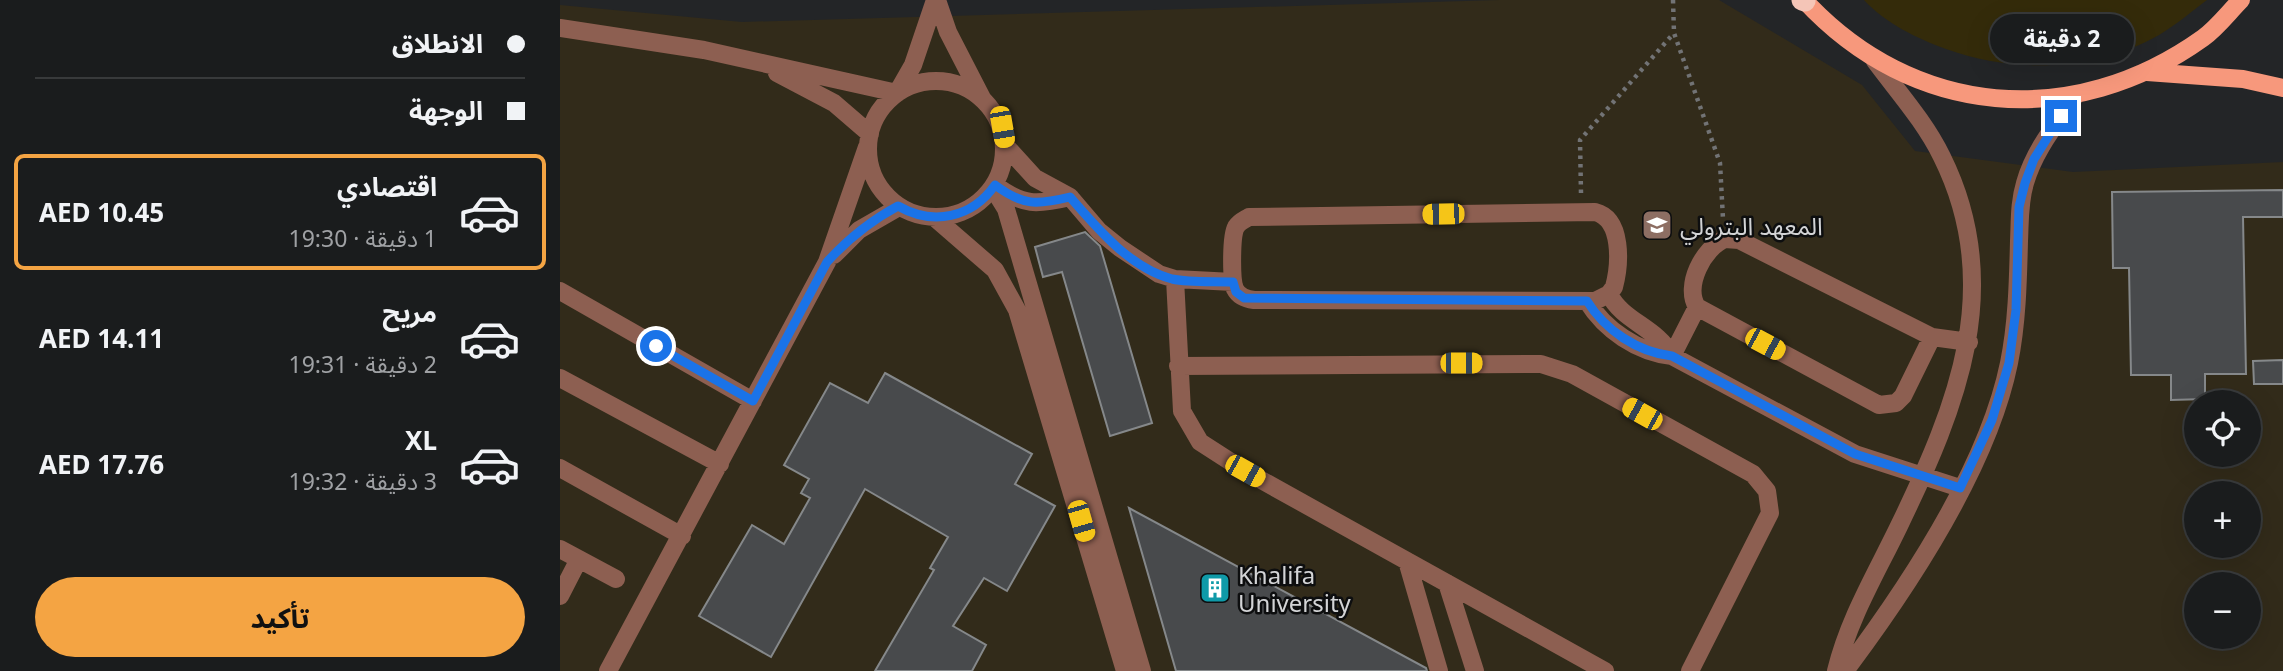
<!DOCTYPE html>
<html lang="ar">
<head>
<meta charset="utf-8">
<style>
	:root { --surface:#1a1c1d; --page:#232526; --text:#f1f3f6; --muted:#9fa1a4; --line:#383a3b; --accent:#f4a443 }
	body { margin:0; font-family:"Noto Sans","Noto Sans Arabic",sans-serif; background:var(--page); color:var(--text); direction:rtl; height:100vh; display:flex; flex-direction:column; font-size:26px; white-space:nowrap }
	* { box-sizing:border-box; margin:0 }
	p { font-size:23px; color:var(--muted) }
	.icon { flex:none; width:38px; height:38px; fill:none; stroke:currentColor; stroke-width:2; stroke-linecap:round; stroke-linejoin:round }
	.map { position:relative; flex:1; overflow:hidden; direction:ltr }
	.side { display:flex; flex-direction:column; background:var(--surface); width:560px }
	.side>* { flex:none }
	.banner { display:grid; align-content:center; height:154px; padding:0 35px; background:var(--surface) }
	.fabs { position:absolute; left:1624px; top:390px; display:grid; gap:14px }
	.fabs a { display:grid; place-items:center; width:77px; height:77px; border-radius:50%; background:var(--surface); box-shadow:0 7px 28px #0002,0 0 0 2px var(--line); font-size:35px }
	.end { position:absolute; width:32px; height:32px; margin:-16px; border:9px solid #1a73e8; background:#fff; box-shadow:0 0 0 4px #fff }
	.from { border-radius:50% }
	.bubble { position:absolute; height:49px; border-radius:24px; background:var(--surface); box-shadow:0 7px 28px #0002,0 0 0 2px var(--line); font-size:23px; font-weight:700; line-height:49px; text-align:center; direction:rtl }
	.car { position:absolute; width:21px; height:42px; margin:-21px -10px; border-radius:9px; box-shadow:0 0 5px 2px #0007; background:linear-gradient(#f5c518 24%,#345 0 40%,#f5c518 0 76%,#345 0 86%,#f5c518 0) }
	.banner b { display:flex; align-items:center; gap:24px; height:66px; font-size:26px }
	.banner b+b { border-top:2px solid var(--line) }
	.banner i { width:18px; height:18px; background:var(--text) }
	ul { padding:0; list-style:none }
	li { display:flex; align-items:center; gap:21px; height:116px; margin:0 14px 10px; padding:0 21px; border:4px solid transparent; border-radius:10px }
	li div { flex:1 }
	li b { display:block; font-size:26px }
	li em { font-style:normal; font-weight:700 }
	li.on { border-color:var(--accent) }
	li>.icon { width:63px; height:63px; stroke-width:1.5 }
	.action { display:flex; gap:14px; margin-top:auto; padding:14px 35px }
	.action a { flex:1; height:80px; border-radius:42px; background:var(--accent); color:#111; font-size:28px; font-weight:700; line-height:80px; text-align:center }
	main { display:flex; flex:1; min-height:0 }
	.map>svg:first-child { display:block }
	.education { fill:#322b1a; fill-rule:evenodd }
	.sand { fill:#342b0a }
	.building { fill:#484a4c; stroke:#85888a; stroke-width:2 }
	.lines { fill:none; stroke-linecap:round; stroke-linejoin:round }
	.path { stroke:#727375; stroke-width:4.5; stroke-dasharray:3.5 5; stroke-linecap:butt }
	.minor { stroke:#8d5f51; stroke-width:18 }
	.major { stroke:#f7987c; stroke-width:18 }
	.highway { stroke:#f4c5b7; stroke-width:21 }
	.route { stroke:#1a73e8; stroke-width:9 }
	.labels { text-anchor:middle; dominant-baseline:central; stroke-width:5; stroke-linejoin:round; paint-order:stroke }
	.poi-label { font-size:24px; fill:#d3d4d6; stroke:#0d0e0f; text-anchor:start }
</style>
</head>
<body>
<main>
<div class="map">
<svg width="1723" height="671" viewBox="0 0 1723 671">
	<rect width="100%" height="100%" fill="#232527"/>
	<path class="education" d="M 939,0 L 1159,0 L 1302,85 L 1355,151 L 1513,172 L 1723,162 L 1723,671 L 0,671 L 0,5 L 182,22 ZM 1636,402 L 1689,402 L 1689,455 L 1636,455 ZM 1636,494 L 1689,494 L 1689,546 L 1636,546 ZM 1636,584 L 1689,584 L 1689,637 L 1636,637 Z"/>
	<path class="sand" d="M 1304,0 L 1647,0 C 1632,11 1616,25 1599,35 C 1535,71 1455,74 1386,49 C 1358,39 1325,23 1304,0 Z"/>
	<path class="building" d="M 1723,190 L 1723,217 L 1683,217 L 1686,374 L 1645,374 L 1645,399 L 1611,400 L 1611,375 L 1571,375 L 1569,268 L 1553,268 L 1552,192 Z
		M 525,232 L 540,246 L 592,423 L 550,436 L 502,272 L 483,277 L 475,247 Z
		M 1723,360 L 1723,384 L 1694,384 L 1693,361 Z
		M 325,373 L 472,454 L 455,484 L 495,506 L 447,591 L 424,578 L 393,626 L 426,645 L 412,671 L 315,671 L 374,570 L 370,568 L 388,537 L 305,489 L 211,657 L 139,616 L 192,525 L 224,544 L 250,498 L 241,493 L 249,479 L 224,465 L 270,383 L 308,403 Z
		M 569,508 L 866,668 L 867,671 L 616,671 Z"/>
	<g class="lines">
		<path class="path" d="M 1113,0 L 1114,33 L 1160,163 L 1163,219
			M 1021,193 L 1020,140 L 1113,34"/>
		<path class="minor" d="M 377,0 L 388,32 L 422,98
			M 0,28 L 144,50 L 337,93 L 353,65 L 375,0
			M 217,73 L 274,103 L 310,134
			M308 149a68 68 0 1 1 136 0a68 68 0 1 1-136 0Z
			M 445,145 L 475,178 L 510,197 L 539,231 L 560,248 L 599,274 L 615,279 L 622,411 L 640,442 L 685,471 L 1045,671
			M 435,185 C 463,206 477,205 510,197
			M 433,188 L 446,209 L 582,671
			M 1035,212 C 1063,219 1060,264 1054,287 L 1049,294 L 1035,301 L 694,300 C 686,299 679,297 675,289 C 671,280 671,236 676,227 C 679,222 684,220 689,217 Z
			M 375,218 L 435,270 L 457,310 L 565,671
			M 1165,239 L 1179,240 L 1372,337 L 1343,396 L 1336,403 L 1319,405 L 1137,307 C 1124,286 1143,248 1165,239 Z
			M 274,255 L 299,230 L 339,207
			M 615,279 L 673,282
			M 0,291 L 193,401
			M 1049,294 C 1063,322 1097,327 1112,356
			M 1027,301 C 1045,330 1077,352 1112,356 L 1295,454 L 1400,488
			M 1372,337 L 1409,342
			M 1112,356 L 1137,307
			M 618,366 L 981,364 L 1012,374 L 1193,474 L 1207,491 L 1210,513 L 1130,671
			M 0,378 L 160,464
			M 0,468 L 122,536
			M 0,549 L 56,579
			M 847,561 L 879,671
			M 887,583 L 915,671
			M 0,596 L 19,559
			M 48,671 L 267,262 L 307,147
			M 1276,671 C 1289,618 1316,574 1339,526 C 1397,406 1446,286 1382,157 C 1365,122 1338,92 1315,61
			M 1285,671 C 1348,587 1428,466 1449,363 C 1457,324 1458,282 1459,241 C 1460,221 1459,203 1465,183 C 1474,151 1496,124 1515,96"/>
		<path class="major" d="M 1244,0 C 1353,118 1513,131 1643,38 C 1657,28 1669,12 1681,0
			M 1587,72 L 1683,79 L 1723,88"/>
		<path class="highway" d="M 1242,0 L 1245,1"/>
	</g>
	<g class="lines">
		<path class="route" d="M 96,346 L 193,401 L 267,262 C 288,239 310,221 338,206 C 373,226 412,218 435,185 C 463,206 477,205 510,197 C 537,228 570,268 612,279 C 631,283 654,281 673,282 L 676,292 L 684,298 L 1027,301 C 1045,330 1077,352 1112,356 L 1295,454 L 1400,488 L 1432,420 L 1449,363 L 1456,310 L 1459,207 L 1465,183 L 1474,159 L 1501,116"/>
	</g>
	<defs>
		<g id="school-square" transform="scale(1.575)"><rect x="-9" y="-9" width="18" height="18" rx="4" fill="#8d6e63" stroke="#0d0e0f"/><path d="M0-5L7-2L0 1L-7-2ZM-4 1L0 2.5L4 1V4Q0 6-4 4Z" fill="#fff"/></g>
		<g id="building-square" transform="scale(1.575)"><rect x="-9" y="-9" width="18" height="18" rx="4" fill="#0f9aa8" stroke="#0d0e0f"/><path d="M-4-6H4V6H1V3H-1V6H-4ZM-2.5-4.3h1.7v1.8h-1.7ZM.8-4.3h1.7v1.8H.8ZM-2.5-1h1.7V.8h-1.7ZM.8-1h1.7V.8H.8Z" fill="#fff"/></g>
	</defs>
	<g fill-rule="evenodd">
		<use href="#school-square" x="1097" y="225"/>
		<use href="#building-square" x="655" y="588"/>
	</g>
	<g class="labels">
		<g class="poi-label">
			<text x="1120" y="225">المعهد البترولي</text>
			<text x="678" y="574">Khalifa<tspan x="678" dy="28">University</tspan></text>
		</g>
	</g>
</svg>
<div class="fabs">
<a><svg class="icon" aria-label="locate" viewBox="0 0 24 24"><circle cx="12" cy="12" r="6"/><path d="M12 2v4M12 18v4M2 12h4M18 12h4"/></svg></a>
<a>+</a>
<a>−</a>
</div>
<i class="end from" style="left:96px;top:346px"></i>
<i class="end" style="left:1501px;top:116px"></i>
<div class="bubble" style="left:1430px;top:14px;width:144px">2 دقيقة</div>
<i class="car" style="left:442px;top:127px;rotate:170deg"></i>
<i class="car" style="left:883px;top:214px;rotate:269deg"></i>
<i class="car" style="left:1205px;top:344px;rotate:118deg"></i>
<i class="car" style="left:901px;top:363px;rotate:90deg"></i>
<i class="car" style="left:1082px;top:414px;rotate:299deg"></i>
<i class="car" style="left:685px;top:471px;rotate:119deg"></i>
<i class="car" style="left:521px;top:521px;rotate:164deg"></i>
</div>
<section class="side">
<div class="banner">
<b><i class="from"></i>الانطلاق</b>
<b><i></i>الوجهة</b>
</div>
<ul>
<li class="on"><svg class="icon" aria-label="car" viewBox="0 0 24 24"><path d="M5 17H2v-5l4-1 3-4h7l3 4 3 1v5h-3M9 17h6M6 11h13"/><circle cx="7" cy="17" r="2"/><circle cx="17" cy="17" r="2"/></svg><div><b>اقتصادي</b><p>1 دقيقة · 19:30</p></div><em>AED 10.45</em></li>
<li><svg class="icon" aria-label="car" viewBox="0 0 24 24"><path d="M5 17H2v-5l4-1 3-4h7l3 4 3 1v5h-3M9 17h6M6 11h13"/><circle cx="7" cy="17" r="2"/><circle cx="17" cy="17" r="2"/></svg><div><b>مريح</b><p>2 دقيقة · 19:31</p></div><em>AED 14.11</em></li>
<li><svg class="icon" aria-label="car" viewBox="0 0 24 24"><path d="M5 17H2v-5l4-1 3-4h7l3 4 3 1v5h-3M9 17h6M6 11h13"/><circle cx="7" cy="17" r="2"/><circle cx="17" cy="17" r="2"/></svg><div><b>XL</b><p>3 دقيقة · 19:32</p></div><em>AED 17.76</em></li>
</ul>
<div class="action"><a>تأكيد</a></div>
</section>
</main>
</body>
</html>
